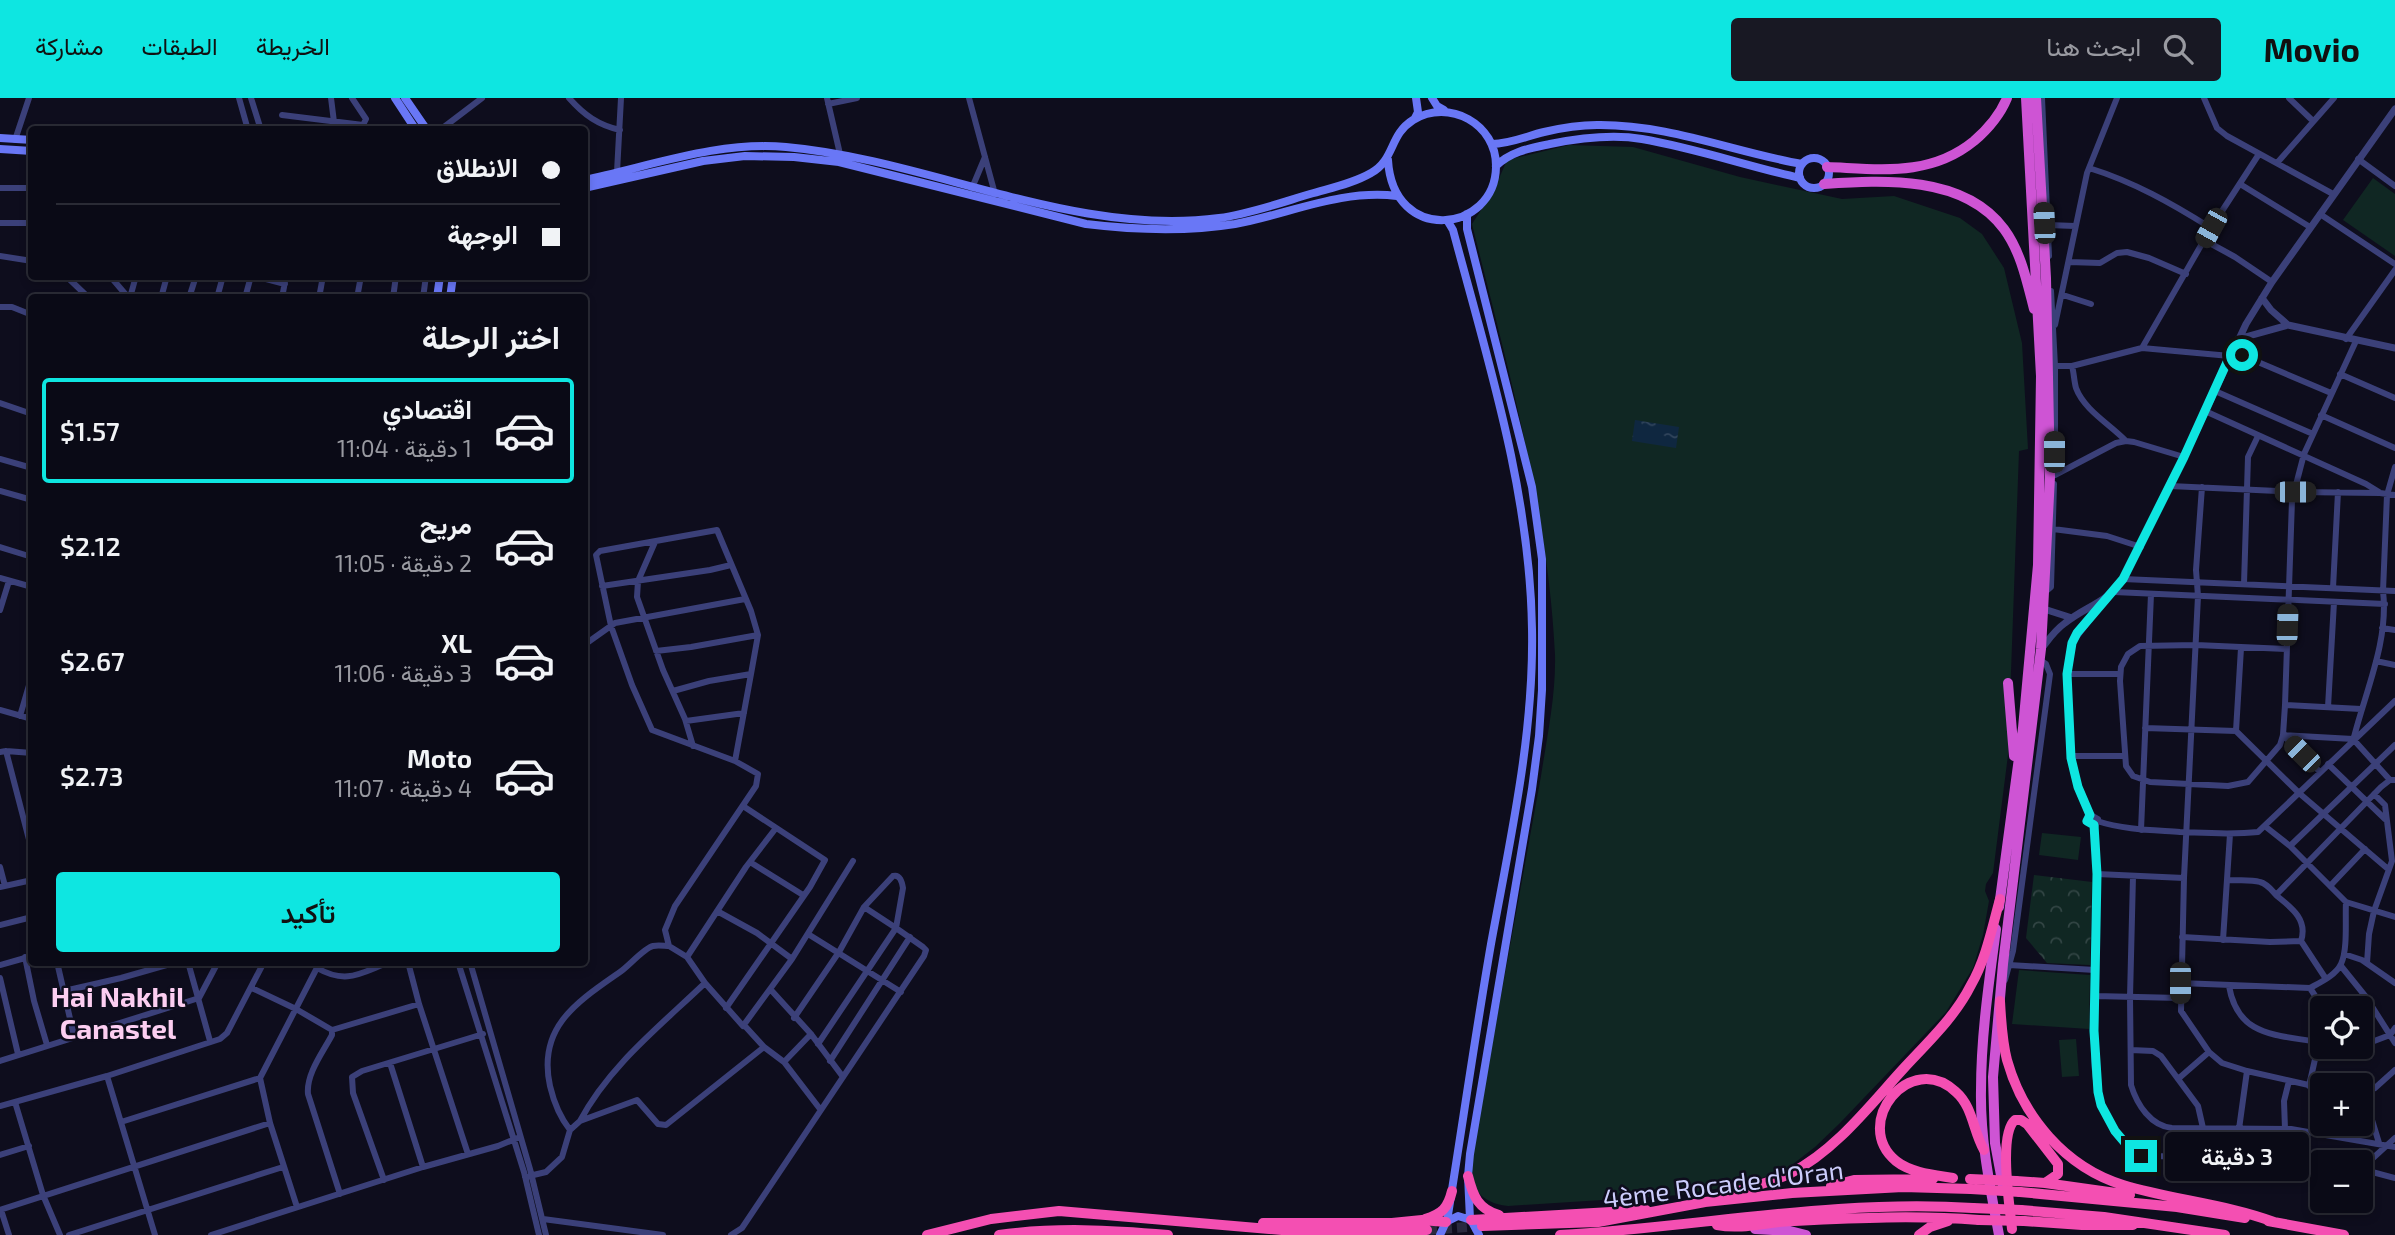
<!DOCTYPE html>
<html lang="ar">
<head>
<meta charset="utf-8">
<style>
	:root { --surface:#0a0a16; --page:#181823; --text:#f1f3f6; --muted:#999aa1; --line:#2a2b35; --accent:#0ee6e1 }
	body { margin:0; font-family:"Exo 2",Vazirmatn,sans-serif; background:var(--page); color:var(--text); direction:rtl; height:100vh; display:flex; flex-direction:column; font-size:26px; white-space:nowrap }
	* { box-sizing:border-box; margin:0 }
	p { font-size:23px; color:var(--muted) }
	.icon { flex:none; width:38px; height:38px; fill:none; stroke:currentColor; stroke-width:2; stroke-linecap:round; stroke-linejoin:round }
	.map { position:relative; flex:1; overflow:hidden; direction:ltr }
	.drawer { position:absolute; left:28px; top:196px; width:560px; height:672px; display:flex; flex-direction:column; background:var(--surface); border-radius:7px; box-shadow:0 4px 10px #0003,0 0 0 2px var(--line); direction:rtl }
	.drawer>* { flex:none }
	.top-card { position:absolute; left:28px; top:28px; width:560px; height:154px; border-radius:7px; box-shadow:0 4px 10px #0003,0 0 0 2px var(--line); direction:rtl; display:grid; align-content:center; height:154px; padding:0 28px; background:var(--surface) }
	.fabs { position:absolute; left:2310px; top:898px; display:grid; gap:14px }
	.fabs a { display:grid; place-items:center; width:63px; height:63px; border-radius:7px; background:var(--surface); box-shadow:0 4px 10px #0003,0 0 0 2px var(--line); font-size:35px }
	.end { position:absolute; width:32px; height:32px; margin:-16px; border:9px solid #0ee6e1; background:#111; box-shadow:0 0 0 4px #111 }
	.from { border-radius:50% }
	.bubble { position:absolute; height:49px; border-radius:7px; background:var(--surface); box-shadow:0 4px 10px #0003,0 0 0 2px var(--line); font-size:23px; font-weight:600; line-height:49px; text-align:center; direction:rtl }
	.car { position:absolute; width:21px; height:42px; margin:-21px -10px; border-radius:9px; box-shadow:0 0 5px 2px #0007; background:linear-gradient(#222 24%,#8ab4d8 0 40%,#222 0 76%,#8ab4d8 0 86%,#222 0) }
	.top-card b { display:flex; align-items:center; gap:24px; height:66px; font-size:26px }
	.top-card b+b { border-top:2px solid var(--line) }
	.top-card i { width:18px; height:18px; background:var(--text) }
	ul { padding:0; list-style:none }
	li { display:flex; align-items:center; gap:21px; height:105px; margin:0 14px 10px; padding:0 14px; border:4px solid transparent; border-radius:7px }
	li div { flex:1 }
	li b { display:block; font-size:26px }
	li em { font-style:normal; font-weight:600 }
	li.selected { border-color:var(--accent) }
	li>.icon { width:63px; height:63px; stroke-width:1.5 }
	h2 { padding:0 28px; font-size:32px; line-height:84px }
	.cta { display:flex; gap:14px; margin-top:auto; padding:14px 28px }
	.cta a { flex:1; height:80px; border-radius:7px; background:var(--accent); color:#111; font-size:28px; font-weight:600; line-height:80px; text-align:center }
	header { display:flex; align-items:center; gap:42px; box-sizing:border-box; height:98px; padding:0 35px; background:var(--accent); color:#111 }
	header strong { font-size:33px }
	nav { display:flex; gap:38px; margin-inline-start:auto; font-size:24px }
	.search { width:490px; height:63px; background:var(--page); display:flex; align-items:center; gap:18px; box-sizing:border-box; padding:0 24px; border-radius:7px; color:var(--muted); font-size:26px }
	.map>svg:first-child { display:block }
	.forest { fill:url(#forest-crowns) }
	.pitch { fill:#102723 }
	.water { fill:url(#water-ripples) }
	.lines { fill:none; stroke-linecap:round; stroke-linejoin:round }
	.motorway-tunnel { stroke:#2a2a3e; stroke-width:10; stroke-dasharray:10 5; stroke-linecap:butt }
	.minor { stroke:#3b4079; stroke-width:6 }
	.tertiary { stroke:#3b4079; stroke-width:7 }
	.secondary { stroke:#6977f6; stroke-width:8 }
	.trunk { stroke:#ce54d4; stroke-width:10 }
	.motorway { stroke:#f44fb2; stroke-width:10 }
	.motorway-bridge { stroke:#f44fb2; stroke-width:10 }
	.route { stroke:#0ee6e1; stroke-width:9 }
	.labels { text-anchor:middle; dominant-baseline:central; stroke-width:5; stroke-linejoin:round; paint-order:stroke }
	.street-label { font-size:26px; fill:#cccdfc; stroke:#0e0d1d }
	.neighbourhood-label { font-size:28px; font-weight:bold; fill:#fccef1; stroke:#0e0d1d }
</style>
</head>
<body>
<header>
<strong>Movio</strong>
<div class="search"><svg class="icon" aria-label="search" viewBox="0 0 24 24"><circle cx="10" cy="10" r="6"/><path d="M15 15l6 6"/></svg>ابحث هنا</div>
<nav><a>الخريطة</a><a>الطبقات</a><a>مشاركة</a></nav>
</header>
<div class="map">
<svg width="2395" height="1137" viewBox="0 0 2395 1137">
	<defs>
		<pattern id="forest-crowns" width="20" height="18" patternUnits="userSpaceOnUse" patternTransform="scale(1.75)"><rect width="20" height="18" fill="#102723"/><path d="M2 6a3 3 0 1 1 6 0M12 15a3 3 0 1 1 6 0" fill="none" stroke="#324544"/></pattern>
		<pattern id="water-ripples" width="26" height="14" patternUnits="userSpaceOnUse" patternTransform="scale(1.75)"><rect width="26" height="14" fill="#0f2740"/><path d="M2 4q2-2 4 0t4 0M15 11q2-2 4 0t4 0" fill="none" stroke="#31455c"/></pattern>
	</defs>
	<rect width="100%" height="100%" fill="#0e0d1d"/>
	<path class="forest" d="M 2034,777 L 2092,784 L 2090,867 L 2047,865 L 2026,840 Z"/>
	<path class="pitch" d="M 1569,47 L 1633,49 L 1740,79 L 1842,101 L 1894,98 L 1960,120 L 1982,136 L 2004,170 L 2022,245 L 2028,351 L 2019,353 L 2008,657 L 1993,775 L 1986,786 L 1985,793 L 1989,803 L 1983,837 L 1973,870 L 1946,914 L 1840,1025 L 1815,1049 L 1784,1073 L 1739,1087 L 1680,1097 L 1508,1108 C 1458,1102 1473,1061 1478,1024 L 1541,678 C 1547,639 1556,597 1555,557 C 1548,410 1507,268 1472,126 L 1494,92 L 1507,62 Z
		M 2373,80 L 2395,96 L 2395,158 L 2343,122 Z
		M 2042,735 L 2081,739 L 2078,762 L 2039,757 Z
		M 2019,872 L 2090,877 L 2089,931 L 2012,926 Z
		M 2076,941 L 2079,978 L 2062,979 L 2059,942 Z"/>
	<path class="water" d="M 1635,322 L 1679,329 L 1676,350 L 1632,343 Z"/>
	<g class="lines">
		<path class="motorway-tunnel" d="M 1427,1132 L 1482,1128"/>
		<path class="minor" d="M 239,0 L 248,32
			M 251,0 L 261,32
			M 331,0 L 334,24
			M 569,0 C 584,17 598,27 620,32
			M 827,0 L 840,56
			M 969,0 L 995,96
			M 2042,0 L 2049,158
			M 2204,0 L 2217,30 L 2227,38 L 2333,96
			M 2289,0 L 2313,23
			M 828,6 L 857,0
			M 282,17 L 363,27 L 366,21 L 352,0
			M 440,32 L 482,0
			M 15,42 L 29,0
			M 2358,61 L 2395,88
			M 2277,65 L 2334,0
			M 2089,70 C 2134,84 2171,105 2211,130
			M 617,74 L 621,0
			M 2240,86 L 2310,129
			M 0,90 L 32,90
			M 972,90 L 985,59
			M 2320,116 L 2395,166
			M 0,125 L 32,125
			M 2048,127 L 2075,128
			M 2204,142 L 2235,159 L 2272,184
			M 0,158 L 32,163
			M 2069,164 L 2100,165 L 2117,155 L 2127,154 L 2149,160 L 2186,176
			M 66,178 L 89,200
			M 110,178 L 127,198 L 131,196 L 136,178
			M 254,178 L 285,186
			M 2051,193 L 2055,268 L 2055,375
			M 2063,197 L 2091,206
			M 161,200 L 167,178
			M 189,200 L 196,178
			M 217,200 L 223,178
			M 245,200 L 251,178
			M 282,200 L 286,178
			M 319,200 L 323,178
			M 357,200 L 361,178
			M 393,200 L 396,178
			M 423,200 L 426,178
			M 0,209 L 12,209 L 32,217
			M 2055,227 L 2087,75 L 2117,0
			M 2346,241 L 2395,172
			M 2142,250 L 2211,130 L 2259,56
			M 2232,253 L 2331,295
			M 2055,268 L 2072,268 L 2142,250 L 2230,258
			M 2072,268 C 2074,275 2074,283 2076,290 C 2084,312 2111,327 2126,343
			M 2340,276 L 2395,300
			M 2215,293 L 2313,336
			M 0,305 L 32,316
			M 2205,313 L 2366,386 L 2379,394
			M 2321,317 L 2395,350
			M 0,361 L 32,370
			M 2055,377 L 2116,345 L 2126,343 L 2134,344 L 2184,359
			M 2170,388 L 2296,394 L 2380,395 L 2395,397
			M 2202,389 L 2196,472 L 2198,498 L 2184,780 L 2181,913 L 2209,954 L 2222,965 L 2247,973 L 2322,990
			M 0,393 L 32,402
			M 2053,431 L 2107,438 L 2141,449
			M 655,444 L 638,483 L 637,499 L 663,572 L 685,621 L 693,648
			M 0,449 L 32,459
			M 0,480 L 32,489
			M 2123,481 L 2395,493
			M 2244,486 L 2248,359 L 2258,338
			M 28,488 L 32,474
			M 602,488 L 710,472 L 731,467
			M 2333,490 L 2338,394
			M 2114,494 L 2385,506
			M 2044,495 L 2051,489 L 2054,386
			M 0,512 L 9,483
			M 2382,530 L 2395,532
			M 584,547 L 615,525 L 745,501
			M 2241,550 L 2236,633 L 2299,695 L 2388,771
			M 2286,551 L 2196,547 L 2140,548 L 2128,556 L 2121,569 L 2120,583 L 2126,668 L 2133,678 L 2150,684 L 2228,688 L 2248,684 L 2280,647 L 2283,637 L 2285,607 L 2292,402 L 2304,356 L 2356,243
			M 656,553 L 691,549 L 758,537
			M 2376,563 L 2395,567
			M 2067,576 L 2120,576
			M 673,593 L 709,583 L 751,576 L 758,537 L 751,513 L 717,432 L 600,453 L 596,457 L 611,528 L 632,587 L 652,632 L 735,663 L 758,676 L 756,688 L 675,808 L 665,832 L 669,848 L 687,859 L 705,885 L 743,928 L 792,861 L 853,763
			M 2285,607 L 2361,611
			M 2328,609 L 2334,504
			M 0,612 L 32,621
			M 20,618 L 32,577
			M 686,623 L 744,615
			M 2145,630 L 2236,633
			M 2283,637 L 2353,641 L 2390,682
			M 2283,637 L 2320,674
			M 2354,639 C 2366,592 2389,542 2383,493 L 2387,397 L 2395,369
			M 6,653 L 32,753
			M 0,654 L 6,653 L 32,655
			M 2073,658 L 2125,658
			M 735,663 L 751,576
			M 2328,666 L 2385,721
			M 2090,717 L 2078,689 L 2071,660 L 2067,576 L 2072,545 L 2105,502
			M 2097,723 C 2125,732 2152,732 2180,734 C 2207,735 2232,737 2258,734 L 2395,603
			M 2094,727 L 2087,723 L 2091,717 L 2098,721 C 2090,738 2097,759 2097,779 C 2097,823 2095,868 2095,913 C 2094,940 2092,971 2099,998 C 2104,1021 2121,1046 2141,1058 L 2301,1060 L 2322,1065
			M 2266,729 L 2290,748 L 2346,804 L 2395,819
			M 2141,732 L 2151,496
			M 2290,748 L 2395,647
			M 750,764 L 803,797
			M 0,769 L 5,788
			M 2097,776 L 2184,780
			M 2133,778 L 2130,899 L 2131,987 C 2137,1007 2151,1028 2172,1030 L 2291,1031 L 2395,1049
			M 2330,788 L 2365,751
			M 0,789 L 32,782
			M 2276,797 L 2381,689 L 2390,682 L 2395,682
			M 717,813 L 757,835 L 792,861
			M 0,827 L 32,819
			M 808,836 L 901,894
			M 2182,839 L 2270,844 L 2301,843 C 2308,822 2292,810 2277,798 C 2272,793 2268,786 2260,784 C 2250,781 2237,783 2227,782
			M 2223,842 L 2230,736
			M 2301,843 L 2326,881
			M 2344,856 L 2362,862 L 2395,885
			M 25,859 L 34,903 L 47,947
			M 687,859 L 746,769 L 776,730
			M 57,864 L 74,938
			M 188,864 L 210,943
			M 408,864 L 419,906 L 468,1056
			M 458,864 L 524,1074 L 539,1137
			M 470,864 L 530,1071 L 546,1137
			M 2367,865 L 2369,836 L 2374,813 L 2392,763 L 2385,707 L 2374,696
			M 0,867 L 32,858
			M 2009,867 L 2095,872
			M 2341,868 L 2366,899 L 2395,945
			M 317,870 C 347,887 360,875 390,864
			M 0,880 L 18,956
			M 2005,882 L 2013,853 L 2050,576 L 2046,566 L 2040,562
			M 2180,885 L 2310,890 C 2321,884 2336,877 2341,866 C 2348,852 2345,820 2346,804
			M 2229,888 C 2238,941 2279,936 2322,945
			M 252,890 L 296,911 L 332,932
			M 2310,890 L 2323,910
			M 771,892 L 811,936 L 843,979
			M 64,893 L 121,880 L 177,864
			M 2095,898 L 2180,900
			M 726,910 L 810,789 L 825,762 L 743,708
			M 2338,910 L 2366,899
			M 744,927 L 764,949 L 784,964 L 820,1011
			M 818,946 L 896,830 L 864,809
			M 2340,948 L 2359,948
			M 2361,948 L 2390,937 L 2395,930
			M 2131,952 L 2153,953 L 2161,958 L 2198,1008 L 2203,1030
			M 0,963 L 199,900 L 218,864
			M 830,963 L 910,839
			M 784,964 L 811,936
			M 390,965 L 423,1069
			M 107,978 L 155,1137
			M 2178,981 L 2209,954
			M 2309,988 L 2322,930
			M 2364,996 L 2379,1045
			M 2361,997 L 2375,990 L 2395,972
			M 15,1004 L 43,1097 L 60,1137
			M 0,1008 L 107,978 L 220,941 L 227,935 L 264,864
			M 580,1023 C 609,968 660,928 705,885
			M 121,1024 L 260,980
			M 2239,1031 L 2247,973
			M 2285,1031 L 2284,1003 L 2289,983
			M 570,1032 C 559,1018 554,1005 550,988 C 537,929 577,904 620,874 C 629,868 644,850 653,848 C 658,847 665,848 669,848
			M 2318,1034 L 2322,1018
			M 0,1057 L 29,1048
			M 2361,1071 L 2395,1040
			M 2361,1071 L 2395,1080
			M 525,1079 L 546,1074 L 562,1059 L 570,1032 L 580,1023 L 637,1002 L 658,1026 L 666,1027 L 764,949
			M 384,1082 L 353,995 L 352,979 L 362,973 L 483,936
			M 340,1096 L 308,996 C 306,976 323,954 332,937 L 332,932 L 419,906
			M 297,1109 L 270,1025 L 260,980 L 320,864
			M 0,1112 L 270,1025
			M 1,1112 L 9,1137
			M 543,1121 L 663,1137
			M 69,1137 L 283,1069
			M 211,1137 L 423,1069 L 498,1048 L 520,1039
			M 731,1137 L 742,1130 L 924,858 L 926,852 L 923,849 L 896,830 L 903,790 C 902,784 900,776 893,778 L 864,809 L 839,854 L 794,920"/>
		<path class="tertiary" d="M 2262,200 L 2271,212 L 2288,227
			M 2238,241 L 2288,227 L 2395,250
			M 2044,511 L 2072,520
			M 2042,550 C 2049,541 2055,532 2065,525 C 2086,508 2107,505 2123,481 L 2184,359 L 2246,226 L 2272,184 L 2395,11"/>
		<path class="secondary" d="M 395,0 L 416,32
			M 405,0 L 427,32
			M 1432,0 L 1437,8 L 1444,12
			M 1415,20 L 1418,14 L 1416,0
			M 0,40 L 32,42
			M 1492,46 C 1510,46 1527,38 1544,34 C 1561,30 1580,27 1597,27 C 1668,26 1734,54 1802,66
			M 0,51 L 32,53
			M1799 75a15 15 0 1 1 30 0a15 15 0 1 1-30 0Z
			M 1496,68 C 1511,53 1531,50 1550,46 C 1580,40 1612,36 1642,41 C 1695,50 1747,68 1800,80
			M 584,82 C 651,68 717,43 786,49 C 931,62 1072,139 1219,120 C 1249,116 1280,105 1310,96 C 1330,90 1352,86 1371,75 C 1395,62 1389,37 1413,22 C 1449,0 1497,26 1496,69 C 1495,135 1393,147 1388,62
			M 584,90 L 703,63 L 745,58 L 794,59 L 839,64 L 1086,126 C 1135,132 1185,134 1235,126 C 1289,116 1341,91 1397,98
			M 1467,116 L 1467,131 L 1532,389 L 1542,461 L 1542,592 L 1539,638 L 1532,691 L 1470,1056 L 1468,1078 L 1470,1121
			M 1447,122 L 1453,132 C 1488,263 1530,394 1532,531 C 1534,637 1510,742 1491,846 C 1475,938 1462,1030 1447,1123
			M 437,200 L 440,178
			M 450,200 L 453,178
			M 1440,1137 L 1446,1124 L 1458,1118 L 1471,1122 L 1479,1137"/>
		<path class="trunk" d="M 1827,69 C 1880,71 1930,79 1974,43 C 1988,31 2000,17 2007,0
			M 1824,86 C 1883,82 1964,77 2004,131 C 2021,154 2027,184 2034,211
			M 2008,585 L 2014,658
			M 1999,809 L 2023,630 L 2038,467 L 2041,278 L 2026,0
			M 1996,831 C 1989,884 1981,938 1981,992 C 1980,1041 1990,1089 1999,1137
			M 2003,1088 L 1995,1045 L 1993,979 L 2003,866 L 2041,551 L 2050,379 L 2046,180 L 2036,0
			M 1755,1131 L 1790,1133 L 1806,1137"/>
		<path class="motorway" d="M 2000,903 C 2001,922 2002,943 2007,962 C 2023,1019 2065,1069 2123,1087 C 2173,1102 2225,1106 2274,1124
			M 1468,1078 C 1473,1098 1478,1111 1499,1117
			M 1953,1080 C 1935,1077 1911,1075 1896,1063 C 1851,1026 1910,951 1956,994 C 1973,1009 1973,1033 1984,1052
			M 2016,1083 L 2045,1085 L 2130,1097
			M 1831,1088 L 1854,1082 L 1933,1081
			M 2020,1094 L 2177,1109 L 2245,1120
			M 1720,1099 C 1743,1090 1769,1086 1791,1075 C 1836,1052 1870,1007 1904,970 C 1928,944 1955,919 1971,887 C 1986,861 1992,830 2000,801
			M 2021,1112 L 2104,1119 L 2225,1137
			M 1425,1121 C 1442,1116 1448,1110 1452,1093
			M 1471,1122 L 1646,1112
			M 2024,1123 L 2082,1127 L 2133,1127
			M 2268,1123 L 2344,1137
			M 1263,1125 L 1392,1125 L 1422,1122 L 1446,1124
			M 1717,1127 C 1742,1132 1767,1124 1792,1123 C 1855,1120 1916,1117 1979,1122
			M 1482,1128 L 1598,1124 L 1705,1104 L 1792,1095 L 1903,1089 L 1971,1091
			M 2012,1131 C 2010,1110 1998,1036 2015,1022 L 2021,1022 L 2027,1026 L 2058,1066 L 2058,1076 L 2045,1085
			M 927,1137 L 991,1121 L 1059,1113 L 1282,1132 L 1427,1132
			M 999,1137 C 1056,1129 1111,1132 1168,1137
			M 1560,1137 C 1698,1129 1834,1101 1973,1110
			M 1919,1137 L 1930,1129 L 1948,1123"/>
		<path class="motorway-bridge" d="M 1970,1081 L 2016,1083
			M 1971,1091 L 2020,1094
			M 1973,1110 L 2021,1112
			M 1979,1122 L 2024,1123"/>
	</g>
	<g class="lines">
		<path class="route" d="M 2141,1058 L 2126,1046 L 2115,1033 L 2101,1007 L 2098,994 L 2094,933 L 2097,776 L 2094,727 L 2087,723 L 2090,717 L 2078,689 L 2071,660 L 2067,576 L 2072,545 L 2077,535 L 2123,481 L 2184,359 L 2232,253 L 2242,257"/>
	</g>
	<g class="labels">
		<g class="street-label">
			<text transform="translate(1723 1085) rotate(-7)">4ème Rocade d'Oran</text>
		</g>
		<g class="neighbourhood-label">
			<text x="118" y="898">Hai Nakhil<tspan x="118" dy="32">Canastel</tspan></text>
		</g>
	</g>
</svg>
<div class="fabs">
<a><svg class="icon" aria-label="locate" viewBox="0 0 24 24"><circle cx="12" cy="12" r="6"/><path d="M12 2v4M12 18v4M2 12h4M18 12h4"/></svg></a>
<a>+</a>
<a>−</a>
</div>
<i class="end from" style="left:2242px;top:257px"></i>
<i class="end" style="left:2141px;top:1058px"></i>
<div class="bubble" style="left:2165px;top:1034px;width:144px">3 دقيقة</div>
<i class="car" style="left:2044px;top:125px;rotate:357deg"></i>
<i class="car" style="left:2211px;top:130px;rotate:209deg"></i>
<i class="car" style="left:2054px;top:354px;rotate:0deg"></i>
<i class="car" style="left:2295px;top:394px;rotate:90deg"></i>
<i class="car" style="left:2287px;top:527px;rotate:2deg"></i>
<i class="car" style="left:2302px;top:656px;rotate:315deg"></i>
<i class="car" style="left:2180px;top:885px;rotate:180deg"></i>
<div class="top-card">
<b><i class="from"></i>الانطلاق</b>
<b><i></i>الوجهة</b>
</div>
<section class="drawer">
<h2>اختر الرحلة</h2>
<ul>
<li class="selected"><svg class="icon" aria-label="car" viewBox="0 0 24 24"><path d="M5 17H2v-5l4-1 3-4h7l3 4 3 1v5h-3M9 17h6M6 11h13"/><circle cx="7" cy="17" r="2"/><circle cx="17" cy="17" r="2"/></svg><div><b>اقتصادي</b><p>1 دقيقة · 11:04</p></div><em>$1.57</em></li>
<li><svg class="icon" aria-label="car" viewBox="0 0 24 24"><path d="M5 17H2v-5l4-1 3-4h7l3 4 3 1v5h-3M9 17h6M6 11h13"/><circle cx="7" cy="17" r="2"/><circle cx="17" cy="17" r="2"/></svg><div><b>مريح</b><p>2 دقيقة · 11:05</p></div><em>$2.12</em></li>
<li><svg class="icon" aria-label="car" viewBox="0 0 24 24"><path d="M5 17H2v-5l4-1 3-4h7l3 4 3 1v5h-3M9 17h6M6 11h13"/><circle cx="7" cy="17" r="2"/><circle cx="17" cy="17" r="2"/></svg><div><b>XL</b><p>3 دقيقة · 11:06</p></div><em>$2.67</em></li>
<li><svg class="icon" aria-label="car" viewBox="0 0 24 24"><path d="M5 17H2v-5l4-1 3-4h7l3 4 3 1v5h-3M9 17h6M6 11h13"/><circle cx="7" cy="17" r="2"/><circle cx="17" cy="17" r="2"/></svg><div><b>Moto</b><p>4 دقيقة · 11:07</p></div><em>$2.73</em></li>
</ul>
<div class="cta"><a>تأكيد</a></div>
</section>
</div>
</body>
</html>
